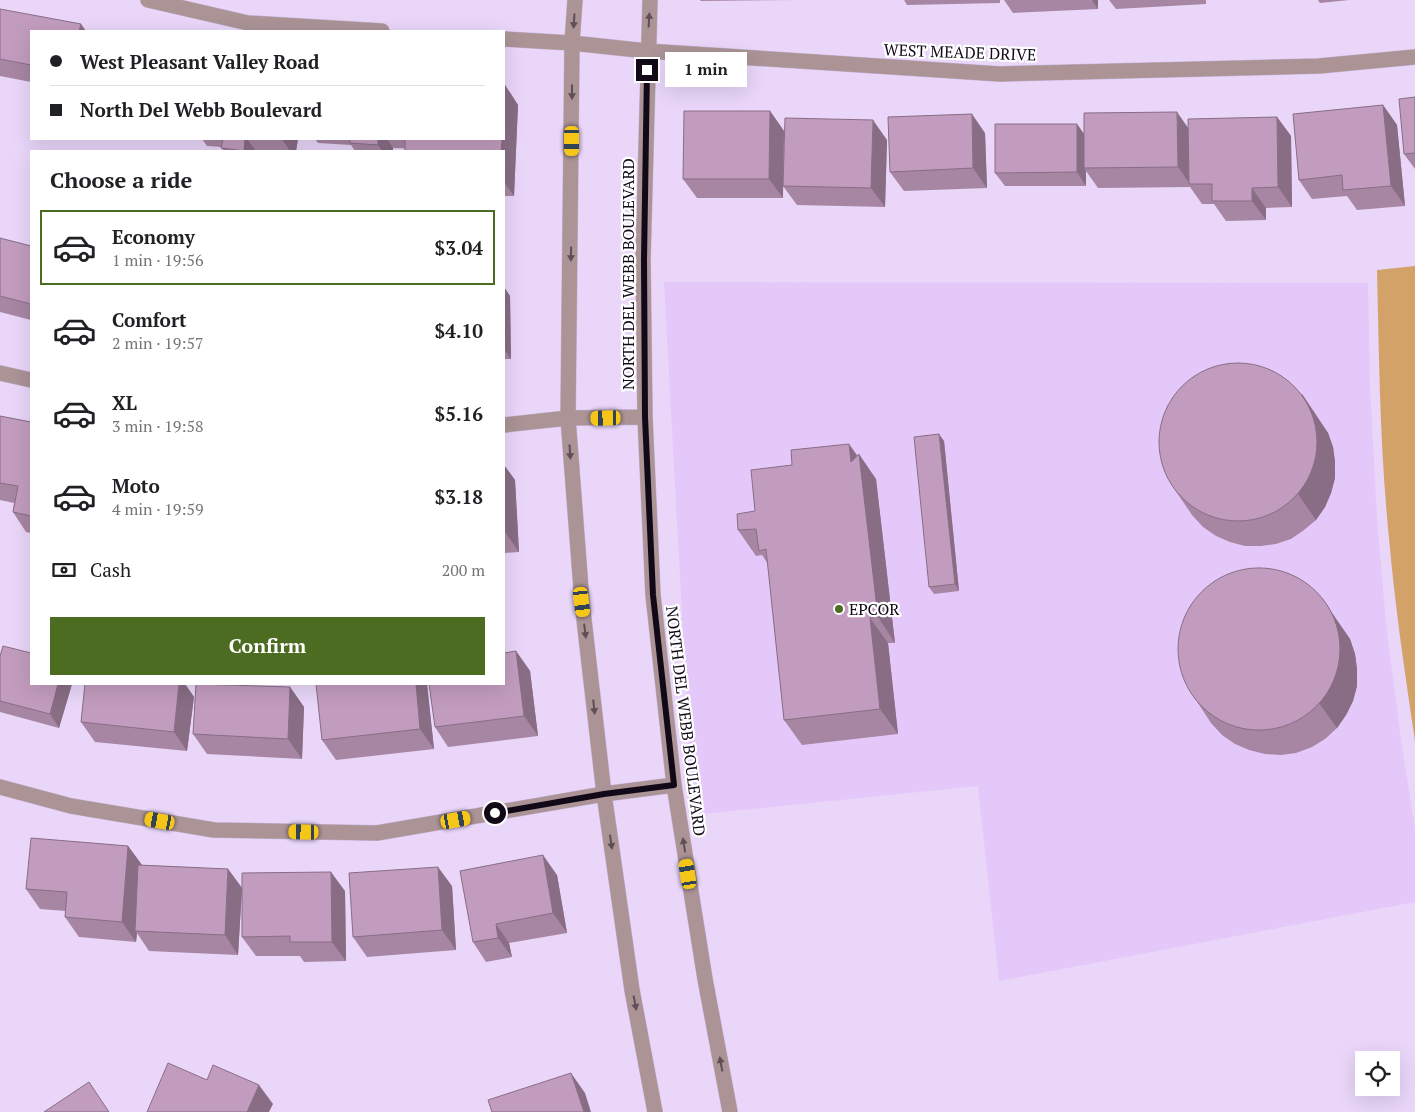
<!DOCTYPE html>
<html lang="en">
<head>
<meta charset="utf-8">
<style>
	:root { --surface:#fff; --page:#f2f2f2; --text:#202124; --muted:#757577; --line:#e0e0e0; --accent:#4c6c22 }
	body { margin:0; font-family:"PT Serif",serif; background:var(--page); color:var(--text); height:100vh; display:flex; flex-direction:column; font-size:19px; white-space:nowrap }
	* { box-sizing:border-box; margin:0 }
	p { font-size:16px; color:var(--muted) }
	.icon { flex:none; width:28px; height:28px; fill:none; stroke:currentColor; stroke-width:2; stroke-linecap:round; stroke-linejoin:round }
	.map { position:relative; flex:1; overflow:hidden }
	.panel { position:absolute; left:30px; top:150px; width:475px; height:535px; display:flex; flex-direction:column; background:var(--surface); border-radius:0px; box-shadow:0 5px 20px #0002 }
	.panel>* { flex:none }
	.top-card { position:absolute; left:30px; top:30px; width:475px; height:110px; border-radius:0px; box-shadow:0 5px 20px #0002; display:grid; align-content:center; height:110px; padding:0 20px; background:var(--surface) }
	.fabs { position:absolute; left:1355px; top:1051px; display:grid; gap:10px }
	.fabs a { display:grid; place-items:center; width:45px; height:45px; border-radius:0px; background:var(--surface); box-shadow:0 5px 20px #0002; font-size:25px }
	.end { position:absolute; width:22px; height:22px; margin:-11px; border:6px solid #110917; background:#fff; box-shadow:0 0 0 2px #fff }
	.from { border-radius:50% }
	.bubble { position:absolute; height:35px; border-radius:0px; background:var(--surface); box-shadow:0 5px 20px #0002; font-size:16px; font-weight:800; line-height:35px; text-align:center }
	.car { position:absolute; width:15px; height:30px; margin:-15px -8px; border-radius:6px; box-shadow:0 0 4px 1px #0007; background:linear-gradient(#f5c518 24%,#345 0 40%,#f5c518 0 76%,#345 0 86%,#f5c518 0) }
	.top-card b { display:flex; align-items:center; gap:18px; height:48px; font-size:19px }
	.top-card b+b { border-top:1px solid var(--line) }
	.top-card i { width:12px; height:12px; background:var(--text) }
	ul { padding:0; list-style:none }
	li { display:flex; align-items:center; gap:15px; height:75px; margin:0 10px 8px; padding:0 10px; border:2px solid transparent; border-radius:0px }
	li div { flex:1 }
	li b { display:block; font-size:19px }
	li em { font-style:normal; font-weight:800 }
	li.on { border-color:var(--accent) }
	li>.icon { width:45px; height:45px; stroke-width:1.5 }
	h2 { padding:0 20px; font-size:22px; line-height:60px }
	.pay { display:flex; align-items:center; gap:12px; height:55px; padding:0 20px; font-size:19px }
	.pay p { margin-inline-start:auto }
	.action { display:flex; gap:10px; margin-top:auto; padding:10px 20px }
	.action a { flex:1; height:58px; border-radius:0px; background:var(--accent); color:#fff; font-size:20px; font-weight:800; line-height:58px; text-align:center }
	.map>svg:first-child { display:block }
	.built { fill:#e4c8fa }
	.green { fill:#d3a268 }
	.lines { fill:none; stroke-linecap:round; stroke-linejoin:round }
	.minor-casing { stroke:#c6b5d5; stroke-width:16 }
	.minor { stroke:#ab9396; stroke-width:15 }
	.wall { fill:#a786a3 }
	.shaded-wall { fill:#886d85 }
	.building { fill:#c29cbe; stroke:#886d85 }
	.oneway { fill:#5e4e56 }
	.route { stroke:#110917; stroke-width:6 }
	.poi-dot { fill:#4c6c22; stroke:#fff; stroke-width:2 }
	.labels { text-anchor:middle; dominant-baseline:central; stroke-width:4.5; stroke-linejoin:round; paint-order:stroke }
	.street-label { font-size:16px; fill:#110917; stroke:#fff }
	.poi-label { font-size:16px; fill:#110917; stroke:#fff; text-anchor:start }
</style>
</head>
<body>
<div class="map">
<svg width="1415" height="1112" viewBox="0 0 1415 1112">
	<rect width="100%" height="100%" fill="#e9d6f9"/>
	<path class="built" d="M 664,282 L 1368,283 L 1370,387 L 1377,518 L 1386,624 L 1402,747 L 1415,829 L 1415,902 L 999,981 L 978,786 L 693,815 Z"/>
	<path class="green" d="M 1415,266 L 1415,741 C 1405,674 1395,606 1389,538 C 1380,449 1379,359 1377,270 Z"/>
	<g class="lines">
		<g class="minor-casing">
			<path id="minor" d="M 148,0 L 248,23 L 382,31
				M 575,0 L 572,43 L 568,418 L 582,602 L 604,794 L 632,990 L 655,1112
				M 650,0 L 643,260 L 645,417 L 653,595 L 674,785 L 705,979 L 730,1112
				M 504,39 L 572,43 L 647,51 L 1000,74 L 1319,66 L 1415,57
				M 0,373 L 31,380
				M 504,425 L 568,418 L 645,417
				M 0,787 L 71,806 L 214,830 L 377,833 L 604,794 L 674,785"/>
		</g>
		<use href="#minor" class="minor"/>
	</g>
	<path class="wall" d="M 700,0 L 795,0 L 701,1 Z
		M 904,0 L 1000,0 L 1000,3 L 907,5 Z
		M 1004,0 L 1098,0 L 1098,9 L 1013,13 Z
		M 1109,0 L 1206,0 L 1206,4 L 1116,9 Z
		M 1318,0 L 1349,0 L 1320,3 Z
		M 0,9 L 31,31 L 31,82 L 0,76 Z
		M 505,85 L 518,105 L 514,196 L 504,196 L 504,151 L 393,148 L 393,151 L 355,151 L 351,145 L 318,143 L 315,139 L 504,139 Z
		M 1415,97 L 1415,169 L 1404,154 Z
		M 1383,105 L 1397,125 L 1405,206 L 1357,210 L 1347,196 L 1312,199 L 1299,180 Z
		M 770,111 L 784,131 L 783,176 L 887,140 L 885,207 L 797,205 L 783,186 L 783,198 L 697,198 L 683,179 Z
		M 1277,117 L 1291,136 L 1292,207 L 1266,208 L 1266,220 L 1226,221 L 1214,204 L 1202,204 L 1190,187 L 1098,188 L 1086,171 L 1086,186 L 1005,186 L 995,173 L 1077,124 L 1084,134 L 1188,128 Z
		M 985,133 L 987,188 L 904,191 L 890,172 Z
		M 202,139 L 298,139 L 296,151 L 223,151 L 222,147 L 207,146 Z
		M 0,238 L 31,246 L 31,320 L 0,312 Z
		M 504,287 L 510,296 L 511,359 L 504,359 Z
		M 1302,394 L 1328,433 L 1333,447 L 1335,462 L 1335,478 L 1331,493 L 1325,507 L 1316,520 L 1304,530 L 1291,539 L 1276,544 L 1261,546 L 1245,546 L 1230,542 L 1216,536 L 1203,527 L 1192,515 L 1175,490 Z
		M 0,416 L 31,422 L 31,533 L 26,532 L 13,512 L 14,503 L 0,500 Z
		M 944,441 L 959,591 L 934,594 L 929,587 Z
		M 849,444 L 857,455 L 876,479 L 895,643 L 888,643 L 898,734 L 802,745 L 784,720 L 768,564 L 762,555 L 756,556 L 738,530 L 755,511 L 792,465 Z
		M 504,465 L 515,480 L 519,552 L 504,553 Z
		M 1323,600 L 1350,639 L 1355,654 L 1357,669 L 1357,686 L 1353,701 L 1346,715 L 1337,728 L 1325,739 L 1312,747 L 1296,753 L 1281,755 L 1265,754 L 1249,750 L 1235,744 L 1222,735 L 1211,723 L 1194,697 Z
		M 516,651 L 530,671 L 538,736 L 448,747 L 435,727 Z
		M 0,656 L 31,684 L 72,684 L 59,728 L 0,712 Z
		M 85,684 L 185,684 L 194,697 L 187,751 L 95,742 L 81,722 Z
		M 316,684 L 427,684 L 434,749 L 336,760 L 322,740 Z
		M 290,687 L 304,707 L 302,759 L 207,754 L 193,734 Z
		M 128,846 L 142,865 L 228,869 L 242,888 L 345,891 L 346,961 L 304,962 L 300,956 L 256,956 L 242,937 L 242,889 L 238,955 L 149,951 L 137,933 L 136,942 L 79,937 L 65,917 L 66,911 L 40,909 L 26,889 Z
		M 557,875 L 567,933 L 509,943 L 512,957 L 486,962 L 473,942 Z
		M 452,886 L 456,950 L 367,957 L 353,937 Z"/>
	<path class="shaded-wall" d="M 1092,0 L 1098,0 L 1098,9 Z
		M 81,24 L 86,31 L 79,31 Z
		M 505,85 L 518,105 L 514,196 L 504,182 L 504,151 L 501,151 L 502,139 L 504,139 Z
		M 1383,105 L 1397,125 L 1405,206 L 1391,186 Z
		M 770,111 L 784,131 L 783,198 L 769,179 Z
		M 1177,112 L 1191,132 L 1190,184 L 1178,167 Z
		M 972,114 L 985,133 L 987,188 L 973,168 Z
		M 1277,117 L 1291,136 L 1292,207 L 1278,187 Z
		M 873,120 L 887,140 L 885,207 L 871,188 Z
		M 1077,124 L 1086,137 L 1084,168 L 1086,171 L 1086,186 L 1077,172 Z
		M 245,139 L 247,139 L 256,151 L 244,151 Z
		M 282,139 L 298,139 L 296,151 L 290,151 Z
		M 378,139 L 387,139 L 393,148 L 393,151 L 382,151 L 378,145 Z
		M 1252,188 L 1266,208 L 1266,220 L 1252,201 Z
		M 504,287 L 510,296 L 511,359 L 504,349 Z
		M 1302,394 L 1328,433 L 1333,447 L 1335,462 L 1335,478 L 1331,493 L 1325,507 L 1316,520 L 1298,494 Z
		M 939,434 L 944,441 L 959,591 L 955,584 Z
		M 849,444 L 859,459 L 859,454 L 876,479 L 895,643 L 878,617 L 851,462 Z
		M 504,465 L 515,480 L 519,552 L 505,532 L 504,506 Z
		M 1323,600 L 1350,639 L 1355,654 L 1357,669 L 1357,686 L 1353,701 L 1346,715 L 1337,728 L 1319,703 Z
		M 870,618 L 888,643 L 898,734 L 880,709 Z
		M 516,651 L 530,671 L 538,736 L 524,716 Z
		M 58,684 L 72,684 L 59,728 L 50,714 Z
		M 179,684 L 185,684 L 194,697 L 187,751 L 174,732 Z
		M 416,684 L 427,684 L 434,749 L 420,729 Z
		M 290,687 L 304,707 L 302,759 L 288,739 Z
		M 128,846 L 142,865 L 135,931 L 137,933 L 136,942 L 122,922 Z
		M 543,855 L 557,875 L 567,933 L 553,913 Z
		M 438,867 L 452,886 L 456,950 L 442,930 Z
		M 228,869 L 242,888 L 238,955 L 225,935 Z
		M 331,872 L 345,891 L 346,961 L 332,942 Z
		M 496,924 L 509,943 L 512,957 L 498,938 Z
		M 571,1073 L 585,1093 L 591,1112 L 584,1112 Z
		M 259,1085 L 273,1104 L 269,1112 L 247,1112 Z"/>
	<path class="building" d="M 0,9 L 81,24 L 79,31 L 31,31 L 31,65 L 0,59 Z
		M 1415,97 L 1415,153 L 1404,154 L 1399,99 Z
		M 1383,105 L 1391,186 L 1343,190 L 1342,175 L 1299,180 L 1293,114 Z
		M 684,111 L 770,111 L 769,179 L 683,179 Z
		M 1177,112 L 1178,167 L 1084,168 L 1084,113 Z
		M 972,114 L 973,168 L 890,172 L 888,117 Z
		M 1277,117 L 1278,187 L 1252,188 L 1252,201 L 1212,201 L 1212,184 L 1189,184 L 1188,119 Z
		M 785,118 L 873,120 L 871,188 L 783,186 Z
		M 995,124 L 1077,124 L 1077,172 L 995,173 Z
		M 223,139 L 245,139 L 244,151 L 221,148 Z
		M 350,139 L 378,139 L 378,145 L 350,143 Z
		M 405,139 L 502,139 L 501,151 L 405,151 Z
		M 0,238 L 31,246 L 31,304 L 0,296 Z
		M1159 442a79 79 0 1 1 158 0a79 79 0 1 1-158 0Z
		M 0,416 L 31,422 L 31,516 L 13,512 L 18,486 L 0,483 Z
		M 939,434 L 955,584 L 929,587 L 914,437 Z
		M 849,444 L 851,462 L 859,454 L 878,617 L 870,618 L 880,709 L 784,720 L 766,549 L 759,551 L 756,529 L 738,530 L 737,514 L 755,511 L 751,470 L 792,465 L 791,450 Z
		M 504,506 L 505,532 L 504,532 Z
		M1178 649a81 81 0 1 1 162 0a81 81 0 1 1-162 0Z
		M 3,646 L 31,653 L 31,684 L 58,684 L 50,714 L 0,701 L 0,656 Z
		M 516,651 L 524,716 L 435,727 L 429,684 L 504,684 L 504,653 Z
		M 85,684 L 179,684 L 174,732 L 81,722 Z
		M 196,684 L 290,687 L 288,739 L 193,734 Z
		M 316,684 L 416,684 L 420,729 L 322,740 Z
		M 31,838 L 128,846 L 122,922 L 65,917 L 67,892 L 26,889 Z
		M 543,855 L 553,913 L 496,924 L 498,938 L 473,942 L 460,871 Z
		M 138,865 L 228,869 L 225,935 L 135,931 Z
		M 438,867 L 442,930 L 353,937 L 349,873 Z
		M 331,872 L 332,942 L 290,942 L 290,936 L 242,937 L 242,873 Z
		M 168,1063 L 207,1080 L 213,1065 L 259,1085 L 247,1112 L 147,1112 Z
		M 571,1073 L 584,1112 L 492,1112 L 488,1100 Z
		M 89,1082 L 109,1112 L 44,1112 Z"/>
	<defs><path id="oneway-solid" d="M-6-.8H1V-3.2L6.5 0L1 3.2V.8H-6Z" transform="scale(1.25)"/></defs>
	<g class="oneway">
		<use href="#oneway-solid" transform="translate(649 20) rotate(-87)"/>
		<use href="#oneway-solid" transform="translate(574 21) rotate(94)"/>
		<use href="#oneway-solid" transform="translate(572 92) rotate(90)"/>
		<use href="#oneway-solid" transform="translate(571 254) rotate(91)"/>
		<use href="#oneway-solid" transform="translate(570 452) rotate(86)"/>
		<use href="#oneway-solid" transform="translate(585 631) rotate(83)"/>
		<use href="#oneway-solid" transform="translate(594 707) rotate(84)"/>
		<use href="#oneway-solid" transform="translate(611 842) rotate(82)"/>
		<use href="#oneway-solid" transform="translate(684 845) rotate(-99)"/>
		<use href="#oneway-solid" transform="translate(635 1003) rotate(79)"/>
		<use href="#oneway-solid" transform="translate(721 1064) rotate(-100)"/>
	</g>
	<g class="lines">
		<path class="route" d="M 495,813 L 604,794 L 674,785 L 653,595 L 645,417 L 644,260 L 647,70"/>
	</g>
	<circle class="poi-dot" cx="839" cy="609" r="5"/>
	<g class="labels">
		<g class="street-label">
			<text transform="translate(960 52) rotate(2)">WEST MEADE DRIVE</text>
			<text transform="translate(628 274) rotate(-90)">NORTH DEL WEBB BOULEVARD</text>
			<text transform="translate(686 721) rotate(83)">NORTH DEL WEBB BOULEVARD</text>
		</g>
		<g class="poi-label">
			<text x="849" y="609">EPCOR</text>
		</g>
	</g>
</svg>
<div class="fabs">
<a><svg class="icon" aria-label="locate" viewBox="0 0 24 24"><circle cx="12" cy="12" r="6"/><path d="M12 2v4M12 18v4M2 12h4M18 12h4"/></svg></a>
</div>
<i class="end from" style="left:495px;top:813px"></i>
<i class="end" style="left:647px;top:70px"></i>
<div class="bubble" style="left:665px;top:52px;width:82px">1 min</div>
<i class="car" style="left:572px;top:141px;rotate:180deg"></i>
<i class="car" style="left:606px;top:418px;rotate:269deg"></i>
<i class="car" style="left:582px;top:602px;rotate:173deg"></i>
<i class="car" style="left:456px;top:820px;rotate:80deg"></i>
<i class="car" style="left:160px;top:821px;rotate:280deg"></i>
<i class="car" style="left:304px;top:832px;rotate:271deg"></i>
<i class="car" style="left:688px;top:874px;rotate:351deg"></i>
<div class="top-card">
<b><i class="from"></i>West Pleasant Valley Road</b>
<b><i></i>North Del Webb Boulevard</b>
</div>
<section class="panel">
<h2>Choose a ride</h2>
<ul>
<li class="on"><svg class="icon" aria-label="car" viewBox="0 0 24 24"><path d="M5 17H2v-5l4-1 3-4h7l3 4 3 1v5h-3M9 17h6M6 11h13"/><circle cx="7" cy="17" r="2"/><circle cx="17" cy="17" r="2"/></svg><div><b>Economy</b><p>1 min · 19:56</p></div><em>$3.04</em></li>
<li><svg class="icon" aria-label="car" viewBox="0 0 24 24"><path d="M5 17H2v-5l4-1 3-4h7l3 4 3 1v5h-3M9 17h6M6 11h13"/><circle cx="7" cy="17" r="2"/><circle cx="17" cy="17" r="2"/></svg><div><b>Comfort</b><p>2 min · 19:57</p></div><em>$4.10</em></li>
<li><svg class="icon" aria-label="car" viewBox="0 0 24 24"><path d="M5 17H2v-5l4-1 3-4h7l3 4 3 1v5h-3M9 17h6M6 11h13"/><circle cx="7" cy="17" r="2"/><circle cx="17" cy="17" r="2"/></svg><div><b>XL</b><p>3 min · 19:58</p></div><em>$5.16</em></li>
<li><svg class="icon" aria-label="car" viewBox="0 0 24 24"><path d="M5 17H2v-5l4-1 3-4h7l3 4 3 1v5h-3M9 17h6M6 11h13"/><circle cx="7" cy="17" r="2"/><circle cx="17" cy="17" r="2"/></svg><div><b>Moto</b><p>4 min · 19:59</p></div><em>$3.18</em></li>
</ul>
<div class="pay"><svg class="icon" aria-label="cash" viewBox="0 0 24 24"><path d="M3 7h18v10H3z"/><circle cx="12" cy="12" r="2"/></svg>Cash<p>200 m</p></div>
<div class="action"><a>Confirm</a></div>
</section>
</div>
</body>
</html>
